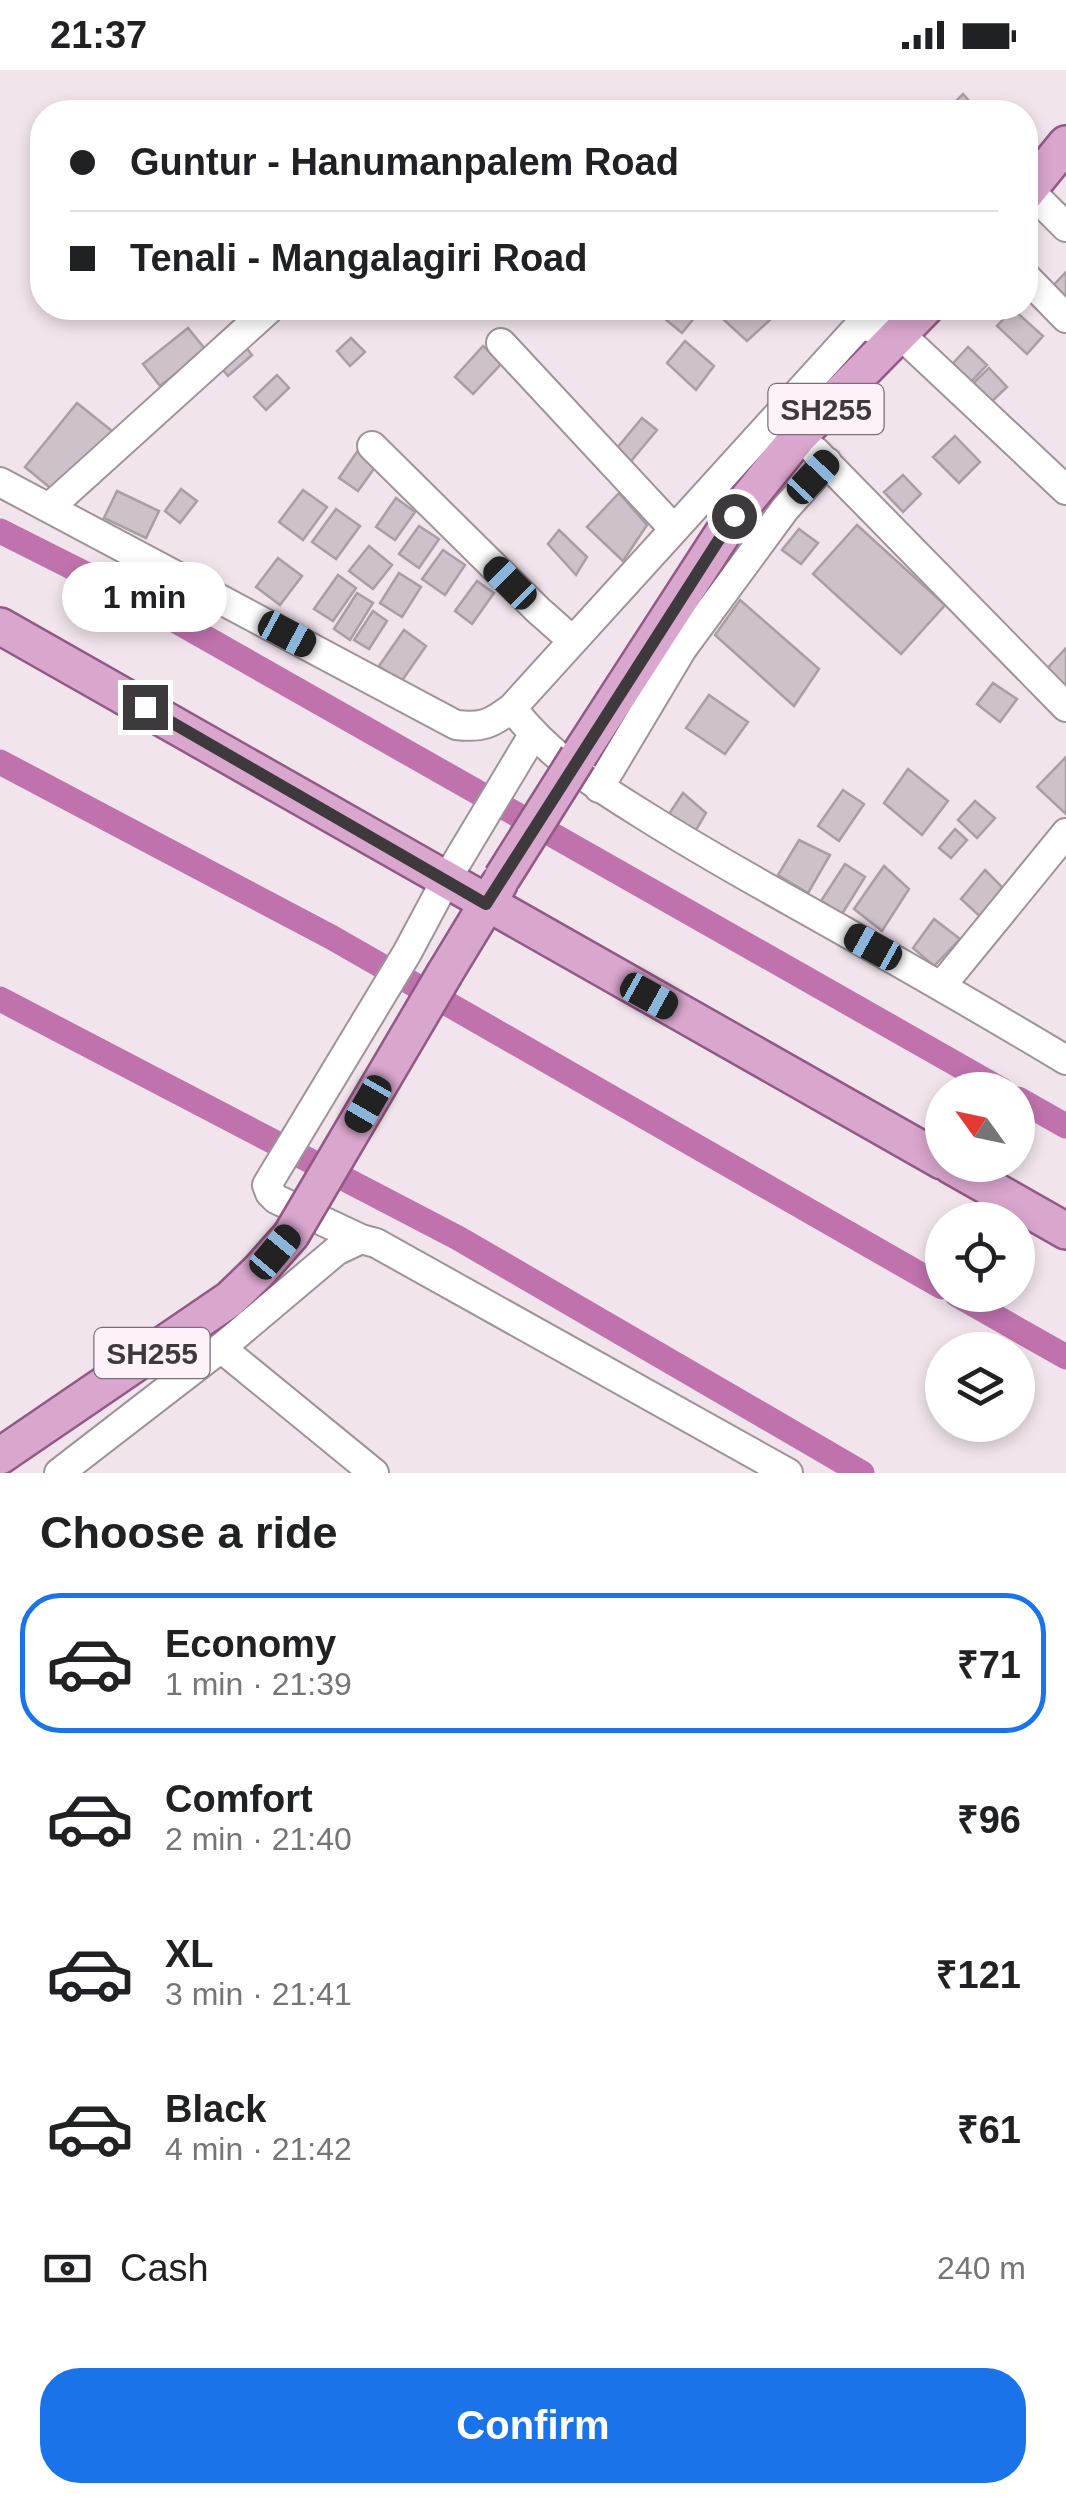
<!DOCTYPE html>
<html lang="en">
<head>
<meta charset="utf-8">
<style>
	:root { --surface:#fff; --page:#f6f6f6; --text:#202124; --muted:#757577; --line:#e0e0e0; --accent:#1a73e8 }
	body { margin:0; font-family:Helvetica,sans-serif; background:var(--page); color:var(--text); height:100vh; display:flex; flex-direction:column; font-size:38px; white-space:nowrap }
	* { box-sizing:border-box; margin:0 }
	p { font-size:32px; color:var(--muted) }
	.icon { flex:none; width:55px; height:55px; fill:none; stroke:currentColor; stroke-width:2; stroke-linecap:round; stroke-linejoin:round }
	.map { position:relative; height:1403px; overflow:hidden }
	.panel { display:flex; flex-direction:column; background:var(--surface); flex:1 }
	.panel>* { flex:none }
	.top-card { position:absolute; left:30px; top:30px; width:1008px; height:220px; border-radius:40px; box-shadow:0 5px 15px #0003; display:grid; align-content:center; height:220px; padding:0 40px; background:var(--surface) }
	.needle { width:65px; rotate:303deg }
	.fabs { position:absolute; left:925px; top:1002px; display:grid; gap:20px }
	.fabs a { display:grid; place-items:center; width:110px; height:110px; border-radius:50%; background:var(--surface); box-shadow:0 5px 15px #0003; font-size:50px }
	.end { position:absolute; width:45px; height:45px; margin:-22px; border:12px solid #3e393d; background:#fff; box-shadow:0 0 0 5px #fff }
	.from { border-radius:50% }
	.bubble { position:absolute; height:70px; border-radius:35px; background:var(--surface); box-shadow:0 5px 15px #0003; font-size:32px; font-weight:700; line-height:70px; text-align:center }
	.car { position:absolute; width:30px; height:60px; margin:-30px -15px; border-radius:12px; box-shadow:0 0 8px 2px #0007; background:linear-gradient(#222 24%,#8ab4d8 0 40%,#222 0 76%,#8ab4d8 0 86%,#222 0) }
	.top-card b { display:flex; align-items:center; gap:35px; height:95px; font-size:38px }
	.top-card b+b { border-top:2px solid var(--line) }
	.top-card i { width:25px; height:25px; background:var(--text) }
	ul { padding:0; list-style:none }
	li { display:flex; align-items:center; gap:30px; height:140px; margin:0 20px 15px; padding:0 20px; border:5px solid transparent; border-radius:40px }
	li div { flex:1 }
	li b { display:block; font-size:38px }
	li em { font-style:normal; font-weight:700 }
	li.active { border-color:var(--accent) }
	li>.icon { width:90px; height:90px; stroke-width:1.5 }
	h2 { padding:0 40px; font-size:45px; line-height:120px }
	.pay { display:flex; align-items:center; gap:25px; height:110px; padding:0 40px; font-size:38px }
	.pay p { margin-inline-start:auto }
	.button { display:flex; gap:20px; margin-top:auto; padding:20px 40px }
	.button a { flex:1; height:115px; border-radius:40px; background:var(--accent); color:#fff; font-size:40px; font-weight:700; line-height:115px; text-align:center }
	.status { display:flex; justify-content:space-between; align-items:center; height:70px; padding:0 50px; background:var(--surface); direction:ltr }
	.status svg { height:28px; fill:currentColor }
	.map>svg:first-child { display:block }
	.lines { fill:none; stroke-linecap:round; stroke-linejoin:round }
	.canal { stroke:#c072ad; stroke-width:25 }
	.building { fill:#cec2ca; stroke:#a99da6; stroke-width:2.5 }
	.minor-casing { stroke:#9f939b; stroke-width:32 }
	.major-casing { stroke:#925984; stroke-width:40 }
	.minor { stroke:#fff; stroke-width:28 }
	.major { stroke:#d9a6cd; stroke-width:35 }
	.major-bridge-casing { stroke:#925984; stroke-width:40; stroke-linecap:butt }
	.major-bridge { stroke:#d9a6cd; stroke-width:35 }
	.route { stroke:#3e393d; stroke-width:12 }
	.labels { text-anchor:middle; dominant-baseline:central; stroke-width:8; stroke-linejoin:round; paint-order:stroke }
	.shield { fill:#fef2fa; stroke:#787076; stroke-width:2.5 }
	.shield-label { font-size:30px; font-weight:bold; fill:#3e393d }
</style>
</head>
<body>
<div class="status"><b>21:37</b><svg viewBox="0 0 49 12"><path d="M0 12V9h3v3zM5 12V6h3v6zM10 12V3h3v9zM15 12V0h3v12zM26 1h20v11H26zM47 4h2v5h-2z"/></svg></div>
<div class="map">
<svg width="1066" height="1403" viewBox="0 0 1066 1403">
	<rect width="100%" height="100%" fill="#f1e4ed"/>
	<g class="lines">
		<path class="canal" d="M 0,461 L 153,538 L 1002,1020
			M 0,692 L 331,867 L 942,1217
			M 0,929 L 458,1168 L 862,1403
			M 1018,1029 L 1066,1056
			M 957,1225 L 1066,1287"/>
	</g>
	<path class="building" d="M 963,24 L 979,42 L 945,42 Z
		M 1066,202 L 1066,235 L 1046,223 Z
		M 672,238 L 694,238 L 699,242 L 682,263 L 664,248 Z
		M 711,238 L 761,238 L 772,248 L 747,271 Z
		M 1013,239 L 1043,266 L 1027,284 L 997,256 Z
		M 188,258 L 206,280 L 160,316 L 143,294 Z
		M 351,268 L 365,282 L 350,296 L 337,281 Z
		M 241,271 L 252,285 L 228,306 L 216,292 Z
		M 685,271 L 714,296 L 696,320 L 667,293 Z
		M 483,276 L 502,293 L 473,324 L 455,307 Z
		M 968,277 L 987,295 L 964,319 L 946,301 Z
		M 989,298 L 1007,317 L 985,338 L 967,319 Z
		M 277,305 L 289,318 L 266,340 L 254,327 Z
		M 77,333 L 112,361 L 60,426 L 25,397 Z
		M 642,348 L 657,360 L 627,396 L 612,384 Z
		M 955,366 L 980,392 L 959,413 L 933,387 Z
		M 359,379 L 378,393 L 358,421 L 339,408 Z
		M 903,405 L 921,424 L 903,442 L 884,422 Z
		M 181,419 L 197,431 L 180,453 L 165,441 Z
		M 303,420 L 327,437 L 303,470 L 279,452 Z
		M 117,421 L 159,441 L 146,468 L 104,448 Z
		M 619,423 L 647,455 L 623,491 L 587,457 Z
		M 396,428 L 415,442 L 395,470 L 376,457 Z
		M 336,439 L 360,456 L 336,489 L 312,472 Z
		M 857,455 L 945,535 L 901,584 L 813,504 Z
		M 419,456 L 439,469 L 419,498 L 399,484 Z
		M 799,459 L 818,473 L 801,494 L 782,480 Z
		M 559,460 L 587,487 L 576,505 L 548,474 Z
		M 369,476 L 392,495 L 373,519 L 349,501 Z
		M 443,480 L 465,495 L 445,525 L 422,509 Z
		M 278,488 L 302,506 L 280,535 L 256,517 Z
		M 399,503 L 421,517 L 402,547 L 380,533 Z
		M 338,505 L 356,518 L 333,551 L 314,539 Z
		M 477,511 L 494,523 L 472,554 L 455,541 Z
		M 357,523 L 373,533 L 350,570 L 334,559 Z
		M 740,530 L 819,599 L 794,636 L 715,565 Z
		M 373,541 L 387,551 L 369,579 L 354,570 Z
		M 404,560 L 426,576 L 401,612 L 379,596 Z
		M 1066,578 L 1066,622 L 1041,605 Z
		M 993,613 L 1017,629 L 1000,652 L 977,634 Z
		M 709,625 L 748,652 L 725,684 L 686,658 Z
		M 1066,687 L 1066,744 L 1037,717 Z
		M 908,699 L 948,731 L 922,765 L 884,733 Z
		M 843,720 L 864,734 L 839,771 L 818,756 Z
		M 683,723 L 706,743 L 696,760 L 667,747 Z
		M 975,731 L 995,748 L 977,768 L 958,750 Z
		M 955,759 L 967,770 L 951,788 L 939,778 Z
		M 799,770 L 830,785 L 808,823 L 778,805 Z
		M 845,794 L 865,807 L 842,844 L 821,831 Z
		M 884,796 L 909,819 L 882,861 L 854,839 Z
		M 985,800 L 1006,821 L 985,851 L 961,829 Z
		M 934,849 L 960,869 L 934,896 L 913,878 Z"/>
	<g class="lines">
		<g class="minor-casing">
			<path id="minor" d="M 1029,120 L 1066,157
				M 1025,206 L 1066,248
				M 501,273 L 674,459
				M 372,376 L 538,540 L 573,571
				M 815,381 L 1066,637
				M 0,412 L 456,655 C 482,658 491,654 512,638 L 860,255 L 901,265 L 1066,420
				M 50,437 L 269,239
				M 512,638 C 548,685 592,713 642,744 C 691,775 742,804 794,833 C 885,884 976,936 1066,990
				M 599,718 L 682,579 L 785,439 L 827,392
				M 942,915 L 1066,763
				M 361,1169 L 276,1129 L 270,1123 L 267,1115 L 407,883 L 446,810 L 533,665
				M 221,1278 L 374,1403
				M 59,1403 L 221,1278 L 336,1181 L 361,1169 L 376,1173 L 788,1403"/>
		</g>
		<g class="major-casing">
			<path id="major" d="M 1025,124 L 1066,74
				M 0,556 L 942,1091
				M 578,687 L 734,446 L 799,366 L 925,238
				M 445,903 L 499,814
				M 950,1095 L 1066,1161
				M 0,1386 L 230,1229 L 260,1200 L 291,1165"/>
		</g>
		<use href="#minor" class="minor"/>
		<use href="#major" class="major"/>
		<g class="major-bridge-casing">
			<path id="major-bridge" d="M 502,808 L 578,687
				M 291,1165 L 445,903"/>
		</g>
		<use href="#major-bridge" class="major-bridge"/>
	</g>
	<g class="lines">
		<path class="route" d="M 145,637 L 486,834 L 734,446"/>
	</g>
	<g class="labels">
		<g class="shield">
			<rect x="768.5" y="314" width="115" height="50" rx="8"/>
			<rect x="94.5" y="1258" width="115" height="50" rx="8"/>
		</g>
		<g class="shield-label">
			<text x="826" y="339">SH255</text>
			<text x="152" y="1283">SH255</text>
		</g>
	</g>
</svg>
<div class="fabs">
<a><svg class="needle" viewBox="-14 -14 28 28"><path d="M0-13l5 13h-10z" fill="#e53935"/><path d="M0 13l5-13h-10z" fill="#757577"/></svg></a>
<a><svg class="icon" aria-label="locate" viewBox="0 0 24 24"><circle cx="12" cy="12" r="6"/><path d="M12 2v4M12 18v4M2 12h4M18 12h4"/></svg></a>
<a><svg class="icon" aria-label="layers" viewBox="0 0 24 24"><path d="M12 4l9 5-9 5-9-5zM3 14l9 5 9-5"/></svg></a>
</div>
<i class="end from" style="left:734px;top:446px"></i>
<i class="end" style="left:145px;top:637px"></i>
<div class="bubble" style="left:62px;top:492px;width:165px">1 min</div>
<i class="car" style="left:813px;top:407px;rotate:43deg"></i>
<i class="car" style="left:510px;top:513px;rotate:315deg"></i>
<i class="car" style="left:287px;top:564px;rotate:118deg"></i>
<i class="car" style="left:873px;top:877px;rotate:299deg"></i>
<i class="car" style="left:649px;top:926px;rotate:119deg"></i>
<i class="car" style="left:368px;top:1034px;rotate:210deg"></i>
<i class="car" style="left:275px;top:1182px;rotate:40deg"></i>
<div class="top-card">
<b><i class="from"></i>Guntur - Hanumanpalem Road</b>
<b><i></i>Tenali - Mangalagiri Road</b>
</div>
</div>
<section class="panel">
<h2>Choose a ride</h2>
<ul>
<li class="active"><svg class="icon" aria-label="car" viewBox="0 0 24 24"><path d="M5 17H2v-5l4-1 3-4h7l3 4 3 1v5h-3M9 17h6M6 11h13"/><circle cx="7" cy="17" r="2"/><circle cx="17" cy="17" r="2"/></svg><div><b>Economy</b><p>1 min · 21:39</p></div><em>₹71</em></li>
<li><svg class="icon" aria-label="car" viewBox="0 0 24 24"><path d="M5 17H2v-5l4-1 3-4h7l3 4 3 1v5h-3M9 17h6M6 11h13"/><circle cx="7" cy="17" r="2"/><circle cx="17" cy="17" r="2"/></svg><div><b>Comfort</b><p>2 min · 21:40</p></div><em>₹96</em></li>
<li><svg class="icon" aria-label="car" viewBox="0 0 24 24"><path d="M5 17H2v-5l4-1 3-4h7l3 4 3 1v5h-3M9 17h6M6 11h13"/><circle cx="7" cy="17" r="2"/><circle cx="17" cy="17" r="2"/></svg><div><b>XL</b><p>3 min · 21:41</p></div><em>₹121</em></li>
<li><svg class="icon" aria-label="car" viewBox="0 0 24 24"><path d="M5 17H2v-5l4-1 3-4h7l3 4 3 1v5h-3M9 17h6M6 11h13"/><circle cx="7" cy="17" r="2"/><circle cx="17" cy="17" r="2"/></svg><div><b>Black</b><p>4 min · 21:42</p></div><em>₹61</em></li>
</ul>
<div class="pay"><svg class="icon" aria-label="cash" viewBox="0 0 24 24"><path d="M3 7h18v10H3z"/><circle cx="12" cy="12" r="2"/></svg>Cash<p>240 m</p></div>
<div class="button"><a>Confirm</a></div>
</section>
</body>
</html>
